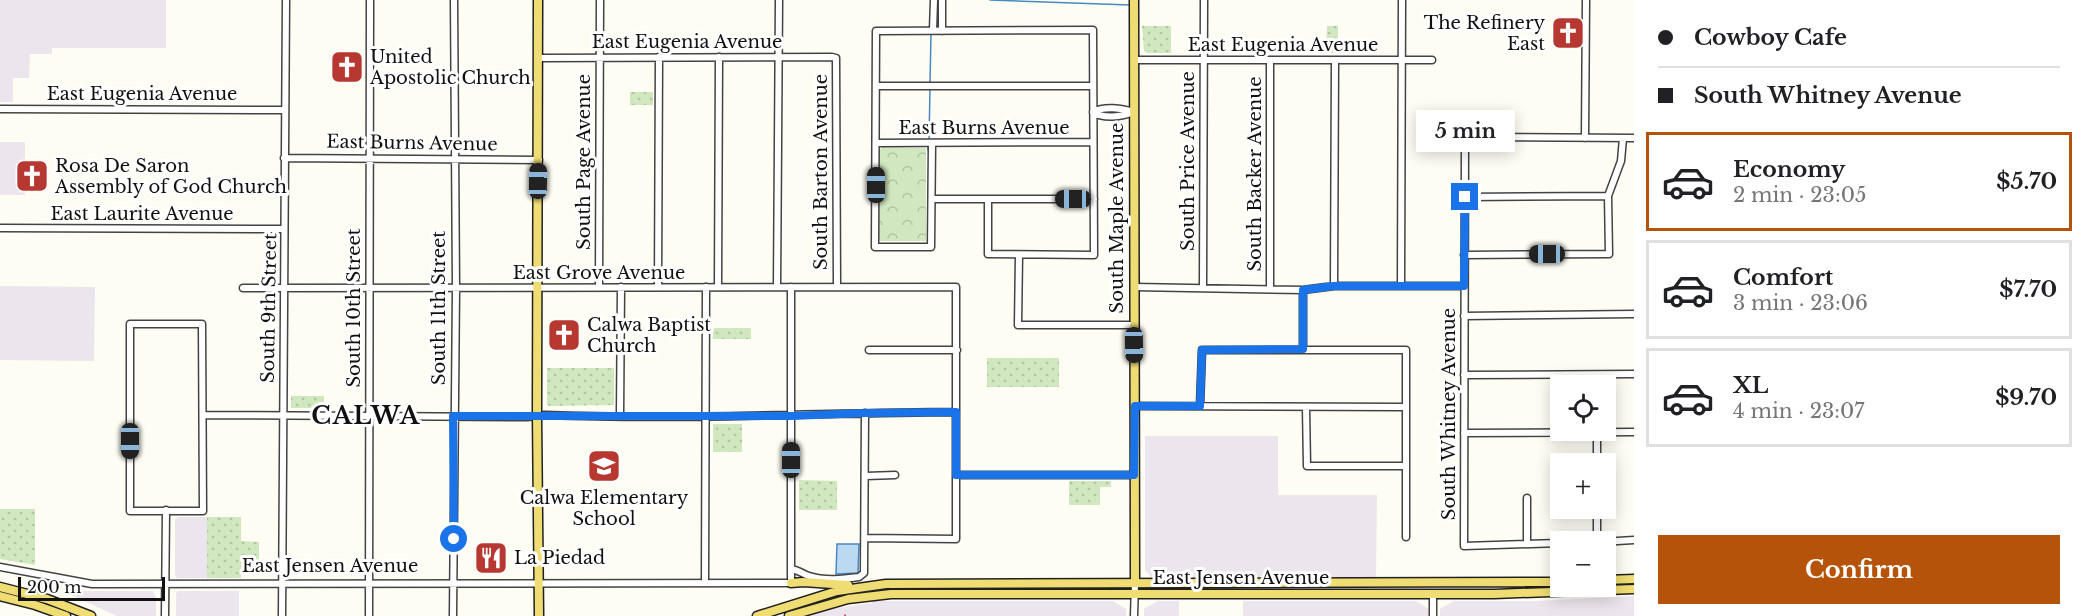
<!DOCTYPE html>
<html lang="en">
<head>
<meta charset="utf-8">
<style>
	:root { --surface:#fff; --page:#f2f2f2; --text:#202124; --muted:#757577; --line:#e0e0e0; --accent:#b45309 }
	body { margin:0; font-family:"Libre Baskerville",serif; background:var(--page); color:var(--text); height:100vh; display:flex; flex-direction:column; font-size:22px; white-space:nowrap }
	* { box-sizing:border-box; margin:0 }
	p { font-size:20px; color:var(--muted) }
	.icon { flex:none; width:33px; height:33px; fill:none; stroke:currentColor; stroke-width:2; stroke-linecap:round; stroke-linejoin:round }
	.map { position:relative; flex:1; overflow:hidden }
	.sheet { display:flex; flex-direction:column; background:var(--surface); width:450px }
	.sheet>* { flex:none }
	.guide { display:grid; align-content:center; height:132px; padding:0 24px; background:var(--surface) }
	.buttons { position:absolute; left:1550px; top:375px; display:grid; gap:12px }
	.buttons a { display:grid; place-items:center; width:66px; height:66px; border-radius:0px; background:var(--surface); box-shadow:0 3px 15px #0003; font-size:30px }
	.scale { position:absolute; left:18px; bottom:15px; width:147px; box-sizing:border-box; padding-left:6px; border:3px solid #101010; border-top:0; font-size:16px; line-height:21px; white-space:nowrap; color:#101010; -webkit-text-stroke:4px #fff; paint-order:stroke }
	.end { position:absolute; width:27px; height:27px; margin:-14px; border:8px solid #1a73e8; background:#fff; box-shadow:0 0 0 3px #fff }
	.from { border-radius:50% }
	.bubble { position:absolute; height:42px; border-radius:0px; background:var(--surface); box-shadow:0 3px 15px #0003; font-size:20px; font-weight:700; line-height:42px; text-align:center }
	.car { position:absolute; width:18px; height:36px; margin:-18px -9px; border-radius:8px; box-shadow:0 0 4px 2px #0007; background:linear-gradient(#222 24%,#8ab4d8 0 40%,#222 0 76%,#8ab4d8 0 86%,#222 0) }
	.guide b { display:flex; align-items:center; gap:21px; height:57px; font-size:22px }
	.guide b+b { border-top:2px solid var(--line) }
	.guide i { width:15px; height:15px; background:var(--text) }
	ul { padding:0; list-style:none }
	li { display:flex; align-items:center; gap:18px; height:99px; margin:0 12px 9px; padding:0 12px; border:3px solid var(--line); border-radius:0px }
	li div { flex:1 }
	li b { display:block; font-size:22px }
	li em { font-style:normal; font-weight:700 }
	li.selected { border-color:var(--accent) }
	li>.icon { width:54px; height:54px; stroke-width:1.5 }
	.cta { display:flex; gap:12px; margin-top:auto; padding:12px 24px }
	.cta a { flex:1; height:69px; border-radius:0px; background:var(--accent); color:#fff; font-size:24px; font-weight:700; line-height:69px; text-align:center }
	main { display:flex; flex:1; min-height:0 }
	.map>svg:first-child { display:block }
	.industrial { fill:#ede5ed }
	.grass { fill:url(#grass-dots) }
	.park { fill:url(#park-crowns) }
	.water { fill:#bcd9f2; stroke:#4787c4; stroke-width:1.5 }
	.lines { fill:none; stroke-linecap:round; stroke-linejoin:round }
	.stream { stroke:#4787c4; stroke-width:1.5 }
	.minor-casing { stroke:#434343; stroke-width:9 }
	.major-casing { stroke:#212121; stroke-width:11 }
	.minor { stroke:#fff; stroke-width:6 }
	.major { stroke:#efdc73; stroke-width:8 }
	.rail { stroke:#b73731; stroke-width:1.5 }
	.route { stroke:#1a73e8; stroke-width:8 }
	.labels { text-anchor:middle; dominant-baseline:central; stroke-width:6; stroke-linejoin:round; paint-order:stroke }
	.poi-label { font-size:18px; fill:#101010; stroke:#fff; text-anchor:start }
	.street-label { font-size:18px; fill:#101010; stroke:#fff }
	.district-label { font-size:24px; font-weight:bold; letter-spacing:1.5px; fill:#101010; stroke:#fff }
</style>
</head>
<body>
<main>
<div class="map">
<svg width="1634" height="616" viewBox="0 0 1634 616">
	<defs>
		<pattern id="grass-dots" width="8" height="8" patternUnits="userSpaceOnUse" patternTransform="scale(1.5)"><rect width="8" height="8" fill="#d0e7bf"/><path d="M2 2h.1M6 6h.1" fill="none" stroke="#b2c5a3" stroke-width="1.8" stroke-linecap="round"/></pattern>
		<pattern id="park-crowns" width="20" height="18" patternUnits="userSpaceOnUse" patternTransform="scale(1.5)"><rect width="20" height="18" fill="#d0e7bf"/><path d="M2 6a3 3 0 1 1 6 0M12 15a3 3 0 1 1 6 0" fill="none" stroke="#b2c5a3"/></pattern>
	</defs>
	<rect width="100%" height="100%" fill="#fefdf4"/>
	<path class="industrial" d="M 0,0 L 166,0 L 166,48 L 52,48 L 52,54 L 30,54 L 29,78 L 13,78 L 13,102 L 0,102 Z
		M 0,142 L 25,142 L 25,195 L 0,195 Z
		M 0,286 L 95,287 L 94,361 L 0,360 Z
		M 1145,436 L 1278,436 L 1278,495 L 1377,495 L 1376,577 L 1151,577 L 1145,570 Z
		M 178,517 L 207,517 L 207,578 L 177,578 L 175,575 L 175,520 Z
		M 62,591 L 153,591 L 156,597 L 156,616 L 117,616 Z
		M 178,591 L 239,591 L 239,616 L 176,616 L 176,593 Z
		M 1634,596 L 1634,616 L 1440,616 L 1440,609 L 1454,601 L 1537,601 Z
		M 872,601 L 1113,601 L 1126,609 L 1126,616 L 805,616 L 829,609 L 872,603 Z
		M 1158,601 L 1179,601 L 1179,616 L 1144,616 L 1144,609 Z
		M 1243,601 L 1416,601 L 1429,609 L 1429,616 L 1243,616 Z"/>
	<path class="grass" d="M 1142,26 L 1171,26 L 1171,53 L 1147,53 L 1144,51 Z
		M 1327,26 L 1338,26 L 1338,53 L 1326,53 Z
		M 630,92 L 653,92 L 653,105 L 630,105 Z
		M 713,328 L 751,328 L 751,339 L 713,339 Z
		M 987,358 L 1059,358 L 1059,387 L 987,387 Z
		M 547,368 L 614,368 L 614,405 L 549,406 L 547,404 Z
		M 291,396 L 324,396 L 324,408 L 291,408 Z
		M 713,424 L 742,424 L 742,452 L 713,452 Z
		M 799,480 L 837,481 L 837,510 L 799,510 Z
		M 1069,481 L 1111,481 L 1111,487 L 1100,487 L 1100,505 L 1069,505 Z
		M 0,509 L 35,509 L 35,565 L 0,559 Z
		M 207,517 L 241,517 L 241,541 L 259,542 L 259,575 L 241,575 L 241,578 L 207,578 Z"/>
	<path class="park" d="M 882,147 L 926,148 L 926,241 L 880,241 L 878,237 L 879,151 Z"/>
	<path class="water" d="M 837,544 L 859,544 L 858,573 L 836,574 Z"/>
	<g class="lines">
		<path class="stream" d="M 990,0 L 1130,5
			M 930,83 L 931,34
			M 929,140 L 930,88
			M 928,150 L 928,145"/>
		<g class="minor-casing">
			<path id="minor" d="M 942,0 L 942,31
				M 933,30 L 934,0
				M 538,58 L 832,57 L 836,58 L 837,287
				M 1134,60 L 1432,60
				M 1270,60 L 1270,288
				M 876,86 L 1093,86
				M 0,109 L 284,110
				M 1093,112 C 1103,119 1122,117 1133,112
				M 1093,112 C 1104,106 1122,108 1133,112
				M 1585,138 L 1586,0
				M 876,143 L 1093,142
				M 932,143 L 931,247 L 875,247 L 876,31 L 1093,30 L 1094,255 L 988,254 L 988,200
				M 284,158 L 539,160
				M 1465,197 L 1608,196
				M 932,199 L 1094,199
				M 0,228 L 284,229
				M 1019,255 L 1018,325 L 1134,325
				M 1464,255 L 1609,254 L 1608,196 L 1621,161 L 1623,138
				M 1334,286 L 1335,60
				M 1401,286 L 1402,0
				M 599,287 L 600,0
				M 658,287 L 659,57
				M 718,287 L 719,57
				M 777,287 L 779,0
				M 1134,287 L 1303,290 L 1334,286 L 1464,286
				M 1203,287 L 1204,0
				M 243,288 L 956,287 L 956,539 L 865,538
				M 1303,290 L 1303,349
				M 1464,316 L 1634,314
				M 130,324 L 202,324 L 203,511 L 130,511 Z
				M 869,350 L 957,350
				M 1464,375 L 1634,374
				M 1135,406 L 1405,407
				M 1200,406 L 1202,350 L 1406,350 L 1406,537
				M 1306,407 L 1307,466 L 1406,466
				M 203,415 L 527,417 L 545,415 C 682,420 819,413 956,412
				M 620,416 L 621,287
				M 1464,433 L 1634,432
				M 1597,464 L 1597,433
				M 956,475 L 1135,475
				M 866,476 L 895,475
				M 1527,498 L 1527,544
				M 1597,542 L 1597,508
				M 1601,542 L 1634,540
				M 1560,543 L 1464,546 L 1465,137 L 1634,138
				M 0,567 L 92,584 L 791,583 L 791,287
				M 791,569 C 798,570 803,574 809,576 C 825,581 843,579 859,577 L 864,573 L 865,413
				M 705,582 L 706,287
				M 1433,594 L 1433,616
				M 165,616 L 166,510
				M 282,616 L 286,0
				M 369,616 L 370,0
				M 453,616 L 456,289 L 454,0
				M 1134,616 L 1135,583"/>
		</g>
		<g class="major-casing">
			<path id="major" d="M 538,0 L 537,416 L 539,616
				M 1134,0 L 1135,583
				M 1605,580 L 1634,579
				M 791,583 L 803,582 L 848,585
				M 0,587 L 47,599 L 91,616
				M 0,596 L 35,605 L 66,616
				M 757,616 L 837,591 L 886,584 L 1560,582
				M 789,616 L 848,599 L 891,594 L 1494,594 L 1634,589"/>
		</g>
		<use href="#minor" class="minor"/>
		<use href="#major" class="major"/>
		<path class="rail" d="M 845,616 L 845,615"/>
	</g>
	<g class="lines">
		<path class="route" d="M 454,539 L 453,416 L 791,416 L 865,413 L 956,412 L 956,475 L 1134,475 L 1135,406 L 1200,406 L 1202,350 L 1303,349 L 1303,290 L 1334,286 L 1464,286 L 1465,197"/>
	</g>
	<defs>
		<g id="church-square" transform="scale(1.725)"><rect x="-9" y="-9" width="18" height="18" rx="4" fill="#b73731" stroke="#fff"/><path d="M-1.2-6h2.4v3.5h3.3v2.4h-3.3V6h-2.4V-.1h-3.3v-2.4h3.3Z" fill="#fff"/></g>
		<g id="school-square" transform="scale(1.725)"><rect x="-9" y="-9" width="18" height="18" rx="4" fill="#b73731" stroke="#fff"/><path d="M0-5L7-2L0 1L-7-2ZM-4 1L0 2.5L4 1V4Q0 6-4 4Z" fill="#fff"/></g>
		<g id="restaurant-square" transform="scale(1.725)"><rect x="-9" y="-9" width="18" height="18" rx="4" fill="#b73731" stroke="#fff"/><path d="M-5-6h1v4h1v-4h1v4h1v-4h1v5L-1.5 .5V6h-2V.5L-5-1ZM5-6V6H3V1.5H1.5Q1.5-4 5-6Z" fill="#fff"/></g>
	</defs>
	<g fill-rule="evenodd">
		<use href="#church-square" x="1568" y="33"/>
		<use href="#church-square" x="347" y="67"/>
		<use href="#church-square" x="32" y="176"/>
		<use href="#church-square" x="564" y="335"/>
		<use href="#school-square" x="604" y="466"/>
		<use href="#restaurant-square" x="491" y="558"/>
	</g>
	<g class="labels">
		<g class="poi-label">
			<text x="1545" y="23" text-anchor="end">The Refinery<tspan x="1545" dy="21">East</tspan></text>
			<text x="370" y="57">United<tspan x="370" dy="21">Apostolic Church</tspan></text>
			<text x="55" y="166">Rosa De Saron<tspan x="55" dy="21">Assembly of God Church</tspan></text>
			<text x="587" y="325">Calwa Baptist<tspan x="587" dy="21">Church</tspan></text>
			<text x="604" y="498" text-anchor="middle">Calwa Elementary<tspan x="604" dy="21">School</tspan></text>
			<text x="514" y="558">La Piedad</text>
		</g>
		<g class="street-label">
			<text x="687" y="42">East Eugenia Avenue</text>
			<text x="1283" y="45">East Eugenia Avenue</text>
			<text x="142" y="94">East Eugenia Avenue</text>
			<text x="984" y="128">East Burns Avenue</text>
			<text transform="translate(412 143) rotate(1)">East Burns Avenue</text>
			<text transform="translate(1188 161) rotate(-90)">South Price Avenue</text>
			<text transform="translate(584 162) rotate(-90)">South Page Avenue</text>
			<text transform="translate(821 172) rotate(-90)">South Barton Avenue</text>
			<text transform="translate(1255 174) rotate(-90)">South Backer Avenue</text>
			<text x="142" y="214">East Laurite Avenue</text>
			<text transform="translate(1117 218) rotate(-90)">South Maple Avenue</text>
			<text x="599" y="273">East Grove Avenue</text>
			<text transform="translate(269 308) rotate(-89)">South 9th Street</text>
			<text transform="translate(354 308) rotate(-90)">South 10th Street</text>
			<text transform="translate(439 308) rotate(-90)">South 11th Street</text>
			<text transform="translate(1449 414) rotate(-90)">South Whitney Avenue</text>
			<text x="330" y="566">East Jensen Avenue</text>
			<text x="1241" y="578">East Jensen Avenue</text>
		</g>
		<g class="district-label">
			<text x="366" y="415">CALWA</text>
		</g>
	</g>
</svg>
<div class="buttons">
<a><svg class="icon" aria-label="locate" viewBox="0 0 24 24"><circle cx="12" cy="12" r="6"/><path d="M12 2v4M12 18v4M2 12h4M18 12h4"/></svg></a>
<a>+</a>
<a>−</a>
</div>
<div class="scale">200 m</div>
<i class="end from" style="left:454px;top:539px"></i>
<i class="end" style="left:1465px;top:197px"></i>
<div class="bubble" style="left:1416px;top:110px;width:99px">5 min</div>
<i class="car" style="left:538px;top:181px;rotate:1deg"></i>
<i class="car" style="left:876px;top:185px;rotate:0deg"></i>
<i class="car" style="left:1073px;top:199px;rotate:270deg"></i>
<i class="car" style="left:1547px;top:254px;rotate:270deg"></i>
<i class="car" style="left:1134px;top:345px;rotate:179deg"></i>
<i class="car" style="left:130px;top:441px;rotate:180deg"></i>
<i class="car" style="left:791px;top:460px;rotate:0deg"></i>
</div>
<section class="sheet">
<div class="guide">
<b><i class="from"></i>Cowboy Cafe</b>
<b><i></i>South Whitney Avenue</b>
</div>
<ul>
<li class="selected"><svg class="icon" aria-label="car" viewBox="0 0 24 24"><path d="M5 17H2v-5l4-1 3-4h7l3 4 3 1v5h-3M9 17h6M6 11h13"/><circle cx="7" cy="17" r="2"/><circle cx="17" cy="17" r="2"/></svg><div><b>Economy</b><p>2 min · 23:05</p></div><em>$5.70</em></li>
<li><svg class="icon" aria-label="car" viewBox="0 0 24 24"><path d="M5 17H2v-5l4-1 3-4h7l3 4 3 1v5h-3M9 17h6M6 11h13"/><circle cx="7" cy="17" r="2"/><circle cx="17" cy="17" r="2"/></svg><div><b>Comfort</b><p>3 min · 23:06</p></div><em>$7.70</em></li>
<li><svg class="icon" aria-label="car" viewBox="0 0 24 24"><path d="M5 17H2v-5l4-1 3-4h7l3 4 3 1v5h-3M9 17h6M6 11h13"/><circle cx="7" cy="17" r="2"/><circle cx="17" cy="17" r="2"/></svg><div><b>XL</b><p>4 min · 23:07</p></div><em>$9.70</em></li>
</ul>
<div class="cta"><a>Confirm</a></div>
</section>
</main>
</body>
</html>
